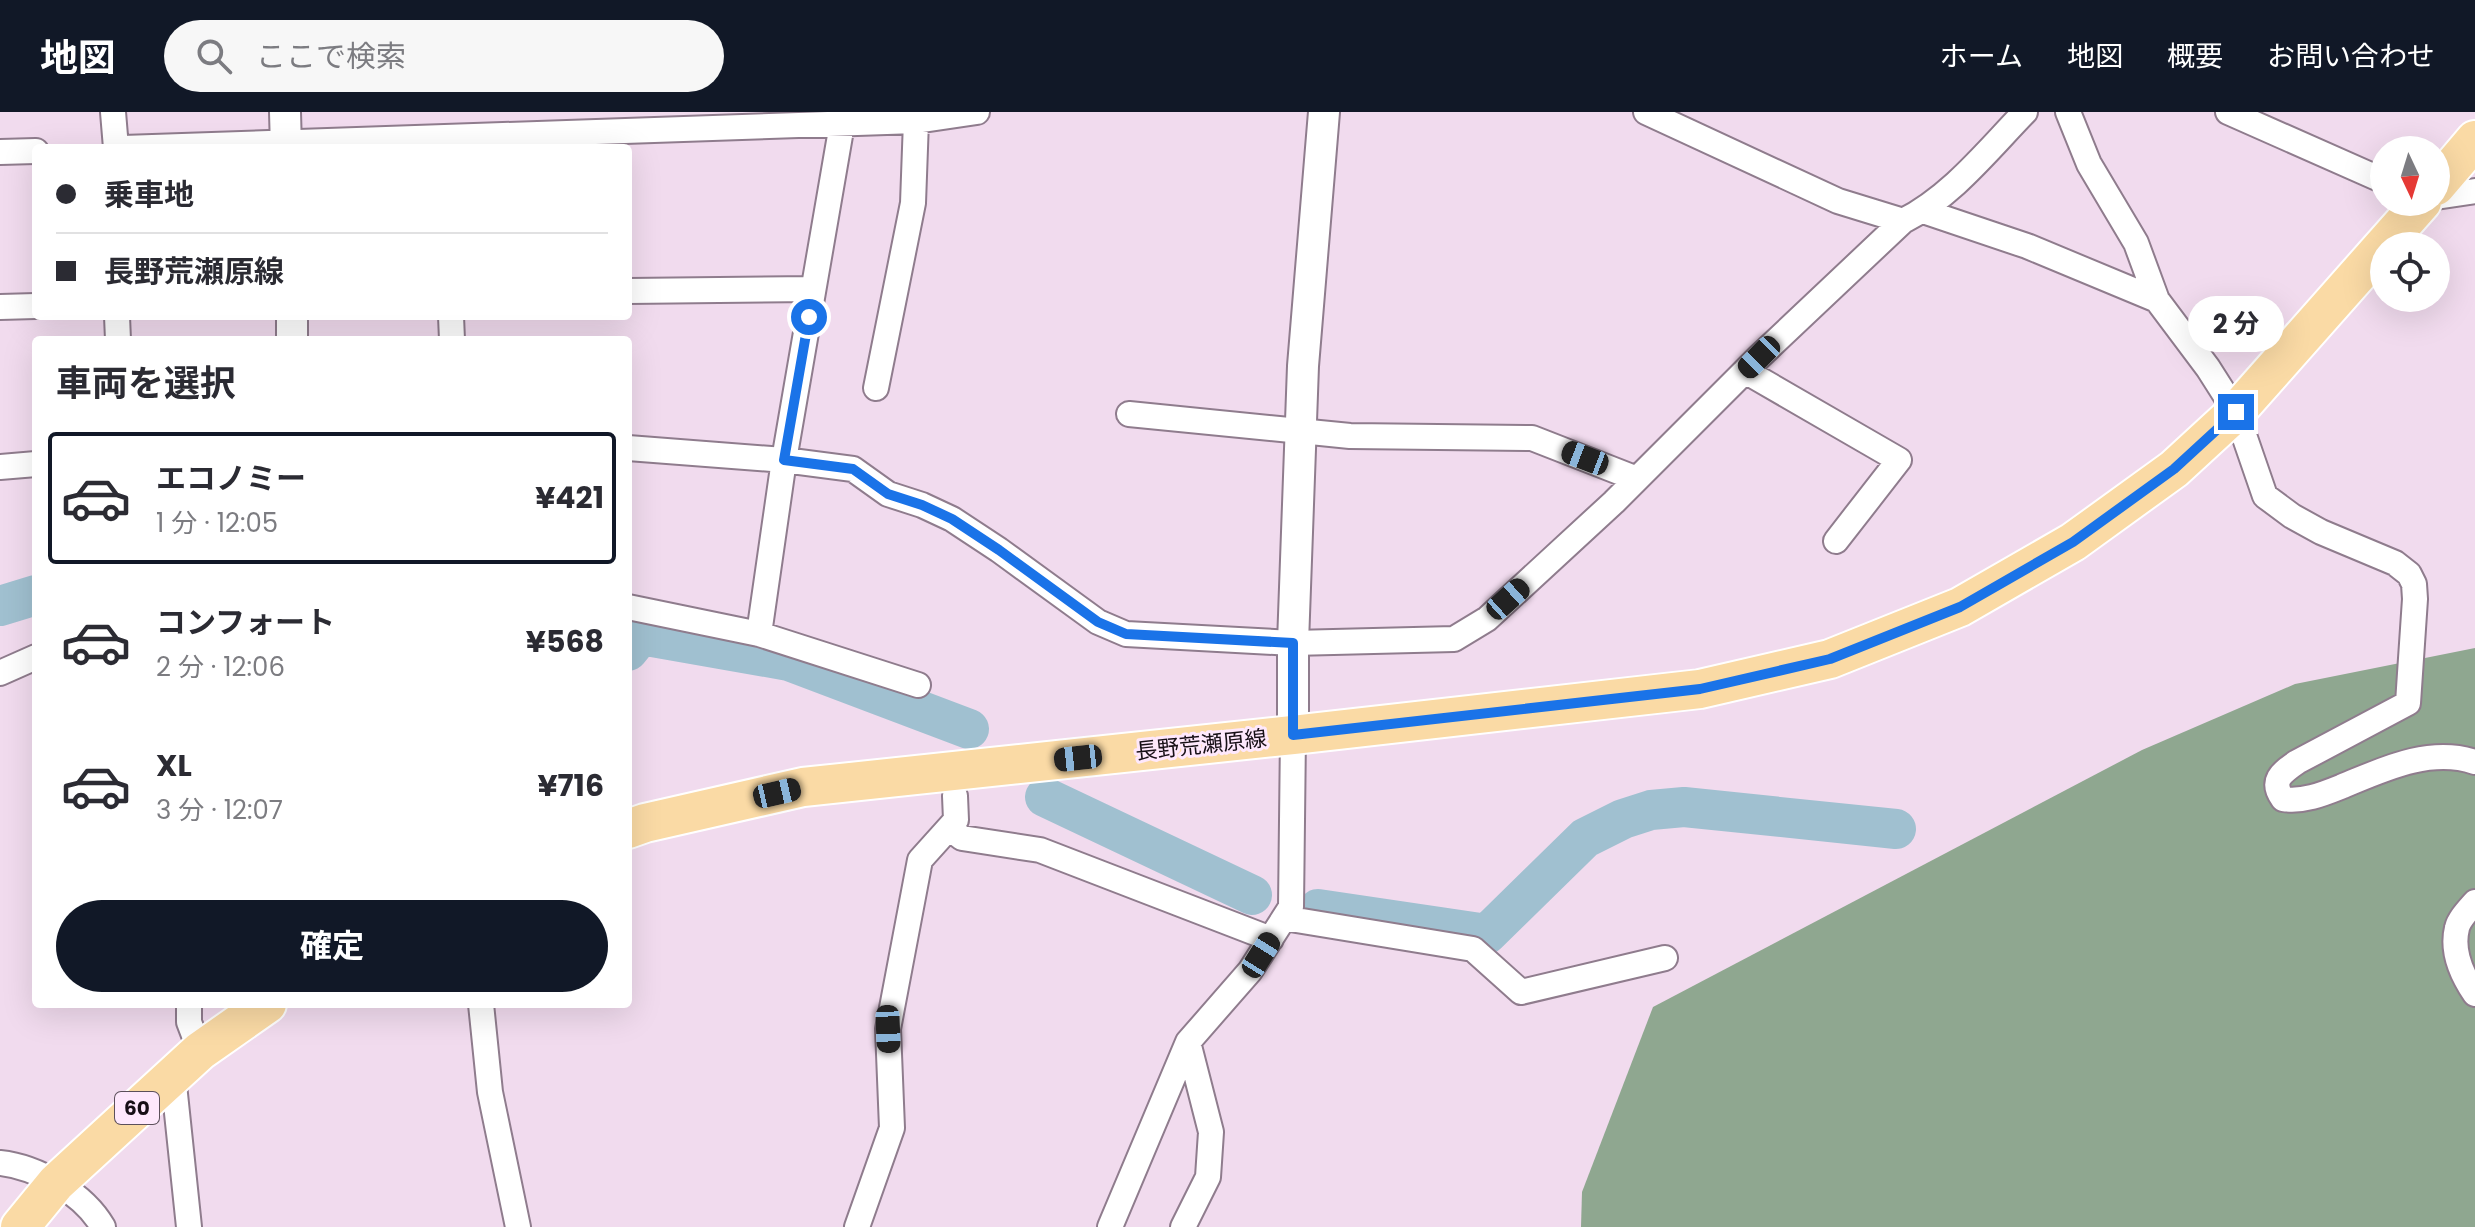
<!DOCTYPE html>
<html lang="ja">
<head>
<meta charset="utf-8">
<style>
	:root { --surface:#fff; --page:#f7f7f7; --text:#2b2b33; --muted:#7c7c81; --line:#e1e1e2; --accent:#111827 }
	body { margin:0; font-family:Poppins,"Noto Sans JP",sans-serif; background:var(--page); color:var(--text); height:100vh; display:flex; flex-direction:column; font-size:30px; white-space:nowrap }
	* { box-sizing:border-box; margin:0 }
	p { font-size:26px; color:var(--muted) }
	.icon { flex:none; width:44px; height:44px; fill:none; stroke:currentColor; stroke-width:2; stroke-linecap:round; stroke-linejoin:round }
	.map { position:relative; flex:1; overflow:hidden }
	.panel { position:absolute; left:32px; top:224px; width:600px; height:672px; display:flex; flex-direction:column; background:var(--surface); border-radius:8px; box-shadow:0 8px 32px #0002 }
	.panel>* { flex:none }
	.guide { position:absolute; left:32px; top:32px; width:600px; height:176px; border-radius:8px; box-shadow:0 8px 32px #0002; display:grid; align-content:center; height:176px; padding:0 24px; background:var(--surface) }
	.needle { width:52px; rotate:176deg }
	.fabs { position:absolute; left:2370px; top:24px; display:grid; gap:16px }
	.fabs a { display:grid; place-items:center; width:80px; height:80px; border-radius:50%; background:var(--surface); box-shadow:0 8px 32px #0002; font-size:40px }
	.end { position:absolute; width:36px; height:36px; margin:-18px; border:10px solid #1a73e8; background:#fff; box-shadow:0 0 0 4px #fff }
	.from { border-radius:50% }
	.bubble { position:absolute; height:56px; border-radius:28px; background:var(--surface); box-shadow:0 8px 32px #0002; font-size:26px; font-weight:700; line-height:56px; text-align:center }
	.car { position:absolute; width:24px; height:48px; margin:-24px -12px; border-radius:10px; box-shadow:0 0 6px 2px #0007; background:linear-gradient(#222 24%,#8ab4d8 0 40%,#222 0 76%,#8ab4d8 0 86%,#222 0) }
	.guide b { display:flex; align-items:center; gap:28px; height:76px; font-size:30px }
	.guide b+b { border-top:2px solid var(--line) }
	.guide i { width:20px; height:20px; background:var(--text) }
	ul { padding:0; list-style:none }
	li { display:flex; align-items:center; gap:24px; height:132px; margin:0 16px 12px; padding:0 8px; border:4px solid transparent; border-radius:8px }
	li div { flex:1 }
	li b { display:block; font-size:30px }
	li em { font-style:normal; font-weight:700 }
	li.on { border-color:var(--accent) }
	li>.icon { width:72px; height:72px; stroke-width:1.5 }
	h2 { padding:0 24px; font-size:36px; line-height:96px }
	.primary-button { display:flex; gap:16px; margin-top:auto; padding:16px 24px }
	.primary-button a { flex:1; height:92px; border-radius:48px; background:var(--accent); color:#fff; font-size:32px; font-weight:700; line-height:92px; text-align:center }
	header { display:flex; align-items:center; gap:48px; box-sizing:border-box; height:112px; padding:0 40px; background:var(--accent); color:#fff }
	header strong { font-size:38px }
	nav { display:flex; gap:44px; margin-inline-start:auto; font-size:28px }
	.search { width:560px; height:72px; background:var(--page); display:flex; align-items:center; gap:20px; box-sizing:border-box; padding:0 28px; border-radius:44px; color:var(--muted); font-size:30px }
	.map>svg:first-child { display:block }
	.forest { fill:#8fa790 }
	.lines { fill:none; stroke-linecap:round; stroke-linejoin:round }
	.river { stroke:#a0c0d0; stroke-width:40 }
	.minor-casing { stroke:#8f7c8d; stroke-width:28 }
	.tertiary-casing { stroke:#8f7c8d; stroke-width:34 }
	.primary-casing { stroke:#fff; stroke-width:42 }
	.minor { stroke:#fff; stroke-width:24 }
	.tertiary { stroke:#fff; stroke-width:30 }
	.primary { stroke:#fadaa5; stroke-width:38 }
	.route { stroke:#1a73e8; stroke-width:10 }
	.labels { text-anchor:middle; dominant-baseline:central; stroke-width:6; stroke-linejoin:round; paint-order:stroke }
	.shield { fill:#fee8fc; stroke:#5c505b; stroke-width:2 }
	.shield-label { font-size:20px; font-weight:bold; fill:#170f16 }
	.street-label { font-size:22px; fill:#170f16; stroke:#fee8fc }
</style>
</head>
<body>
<header>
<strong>地図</strong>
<div class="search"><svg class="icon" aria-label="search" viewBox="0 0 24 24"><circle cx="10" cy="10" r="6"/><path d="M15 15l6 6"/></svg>ここで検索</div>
<nav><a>ホーム</a><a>地図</a><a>概要</a><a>お問い合わせ</a></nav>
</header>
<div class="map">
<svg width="2475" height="1115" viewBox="0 0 2475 1115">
	<rect width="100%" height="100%" fill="#f1dbee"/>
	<path class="forest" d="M 2475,536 L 2475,1115 L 1581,1115 L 1582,1080 L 1653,895 L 2142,638 L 2295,572 Z"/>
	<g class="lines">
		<path class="river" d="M 0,494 L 36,483
			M 628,539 L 641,523 L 789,549 L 969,617
			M 1045,685 L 1252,783
			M 1318,797 L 1487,822 L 1585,726 L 1623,707 L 1651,698 L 1684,695 L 1896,717"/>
		<g class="minor-casing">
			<path id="minor" d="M 113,0 L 116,36
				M 1646,0 L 1838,89 L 1903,109
				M 2068,0 L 2089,52 L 2136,131 L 2157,188 L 2208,256 L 2236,300 L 2265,384 L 2292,404 L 2321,420 L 2395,451 L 2409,462 L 2414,472 L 2415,487 L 2408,591 L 2297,650 C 2281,661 2270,669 2283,687 C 2304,690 2323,682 2343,674 C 2384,657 2430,635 2475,650
				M 2228,0 L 2384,69
				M 123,36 L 916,9 L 977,0
				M 0,40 L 36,39
				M 2436,85 L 2475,79
				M 1923,99 L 2027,134 L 2157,188
				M 628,179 L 813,177
				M 0,195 L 36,194
				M 117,204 L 118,228
				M 451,204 L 452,228
				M 1745,259 L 1899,348 L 1836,429
				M 876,276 L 913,91 L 916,9
				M 1129,302 L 1350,324 L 1532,326 L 1637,367
				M 628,336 L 784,348 L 853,357 L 888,382 L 922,393 L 952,407 L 999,438 L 1098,510 L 1126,522 L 1293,531 L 1454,527 L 1487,507 L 1614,390 L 1759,245 L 1903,109 C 1952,84 1987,39 2025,0
				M 0,355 L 36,352
				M 628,495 L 759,522 L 918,573
				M 759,522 L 784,348 L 842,12 L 841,0
				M 0,561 L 36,545
				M 949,716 L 962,726 L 1040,738 L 1271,827
				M 2475,790 C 2469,797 2459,807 2457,816 C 2451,840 2462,863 2475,882
				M 1284,806 L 1473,837 L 1521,880 L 1665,846
				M 189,892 L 189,910 L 200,939
				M 481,892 L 490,980 L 518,1115
				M 173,963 L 189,1115
				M 0,1051 C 38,1055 84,1082 103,1115
				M 857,1115 L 892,1016 L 888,917 L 920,748 L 956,708 L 955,684
				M 1110,1115 L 1188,930 L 1250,859 L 1291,795 L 1293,623
				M 1183,1115 L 1208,1065 L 1211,1020 L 1188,930"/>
		</g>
		<g class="tertiary-casing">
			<path id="tertiary" d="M 285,0 L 286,36
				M 292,204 L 292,228
				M 1293,623 L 1293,531 L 1303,254 L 1324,0"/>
		</g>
		<g class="primary-casing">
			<path id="primary" d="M 2436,74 L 2475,28
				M 628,717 L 645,711 L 803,675 L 1293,623 L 1700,577 L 1830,547 L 1960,495 L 2073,430 L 2174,357 L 2236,300 L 2422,90
				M 20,1115 L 56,1071 L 200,939 L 267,892"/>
		</g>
		<use href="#minor" class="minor"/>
		<use href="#tertiary" class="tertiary"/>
		<use href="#primary" class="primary"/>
	</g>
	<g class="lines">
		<path class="route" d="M 809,205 L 784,348 L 853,357 L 888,382 L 922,393 L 952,407 L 999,438 L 1098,510 L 1126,522 L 1293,531 L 1293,623 L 1700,577 L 1830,547 L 1960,495 L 2073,430 L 2174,357 L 2236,300"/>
	</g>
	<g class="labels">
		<rect class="shield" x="115" y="980" width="44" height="32" rx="6"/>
		<g class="shield-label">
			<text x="137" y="996">60</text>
		</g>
		<g class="street-label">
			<text transform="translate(1201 633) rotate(-6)">長野荒瀬原線</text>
		</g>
	</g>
</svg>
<div class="fabs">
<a><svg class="needle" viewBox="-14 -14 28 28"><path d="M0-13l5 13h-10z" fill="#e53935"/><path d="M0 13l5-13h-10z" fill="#7c7c81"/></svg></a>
<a><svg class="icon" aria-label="locate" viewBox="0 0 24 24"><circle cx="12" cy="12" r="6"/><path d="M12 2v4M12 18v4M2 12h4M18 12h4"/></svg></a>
</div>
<i class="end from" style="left:809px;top:205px"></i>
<i class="end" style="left:2236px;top:300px"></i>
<div class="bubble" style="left:2188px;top:184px;width:96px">2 分</div>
<i class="car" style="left:1759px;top:245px;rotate:225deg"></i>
<i class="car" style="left:1585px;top:346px;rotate:291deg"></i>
<i class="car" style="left:1508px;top:487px;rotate:48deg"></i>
<i class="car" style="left:1078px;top:646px;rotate:264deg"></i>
<i class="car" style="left:777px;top:681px;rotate:77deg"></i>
<i class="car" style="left:1261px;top:843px;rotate:32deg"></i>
<i class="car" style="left:888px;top:917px;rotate:178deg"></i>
<div class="guide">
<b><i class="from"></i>乗車地</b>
<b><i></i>長野荒瀬原線</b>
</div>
<section class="panel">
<h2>車両を選択</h2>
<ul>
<li class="on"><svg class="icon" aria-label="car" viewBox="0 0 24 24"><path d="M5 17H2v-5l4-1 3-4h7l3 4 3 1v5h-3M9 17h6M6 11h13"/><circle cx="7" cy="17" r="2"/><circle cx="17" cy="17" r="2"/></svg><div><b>エコノミー</b><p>1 分 · 12:05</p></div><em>¥421</em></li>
<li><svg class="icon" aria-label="car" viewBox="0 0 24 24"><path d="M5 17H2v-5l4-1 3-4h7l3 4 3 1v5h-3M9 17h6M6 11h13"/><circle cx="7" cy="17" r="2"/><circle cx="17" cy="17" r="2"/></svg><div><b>コンフォート</b><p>2 分 · 12:06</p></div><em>¥568</em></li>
<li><svg class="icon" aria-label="car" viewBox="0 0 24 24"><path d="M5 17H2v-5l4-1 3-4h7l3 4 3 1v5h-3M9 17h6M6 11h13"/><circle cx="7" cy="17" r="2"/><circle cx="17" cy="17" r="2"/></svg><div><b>XL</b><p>3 分 · 12:07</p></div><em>¥716</em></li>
</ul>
<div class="primary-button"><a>確定</a></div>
</section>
</div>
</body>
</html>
